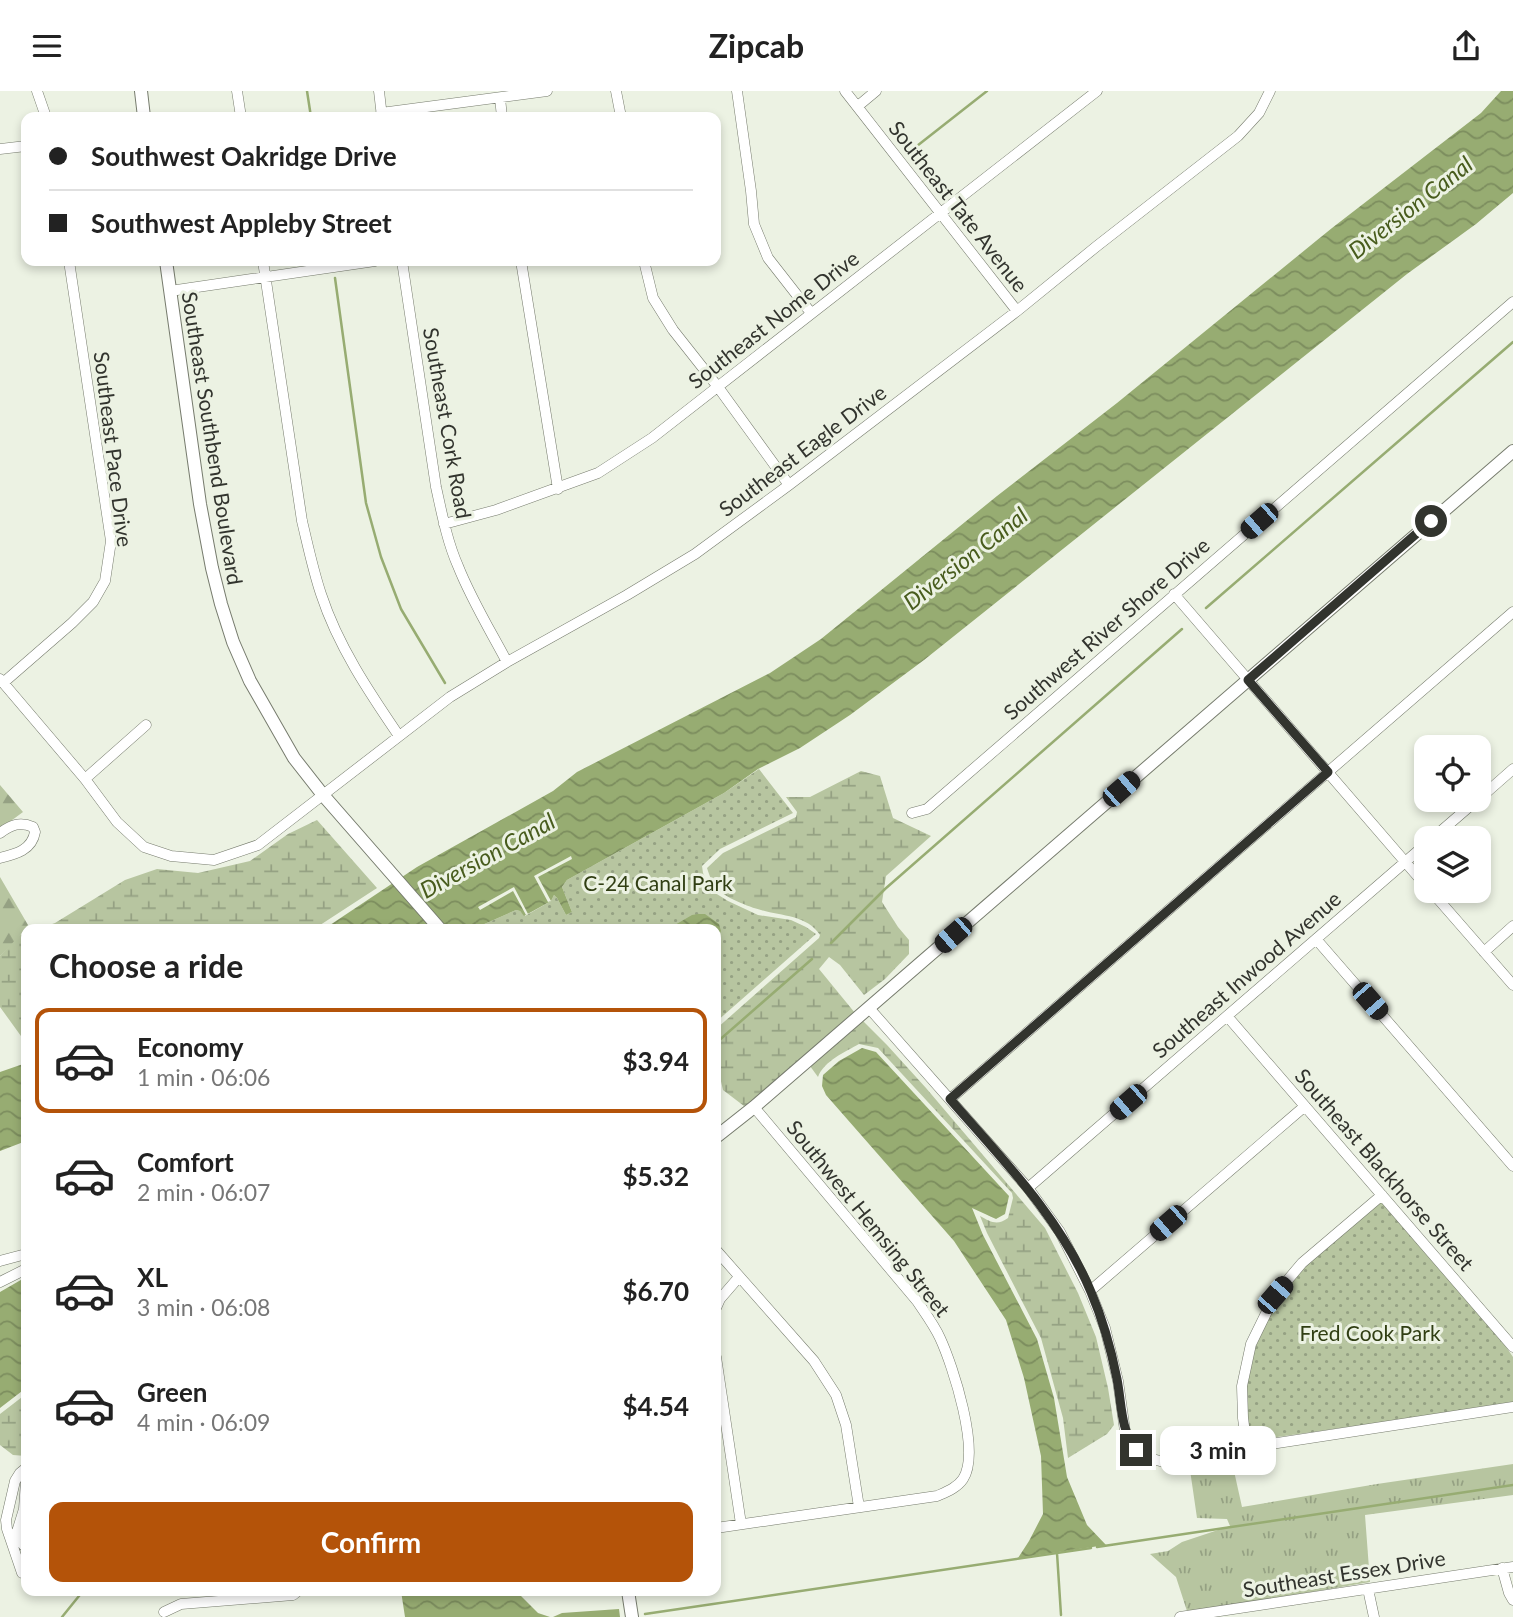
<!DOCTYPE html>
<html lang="en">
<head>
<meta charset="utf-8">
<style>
	:root { --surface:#fff; --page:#f6f6f6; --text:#222; --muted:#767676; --line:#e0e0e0; --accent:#b45309 }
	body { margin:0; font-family:Lato,sans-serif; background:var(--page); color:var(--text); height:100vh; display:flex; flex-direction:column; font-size:26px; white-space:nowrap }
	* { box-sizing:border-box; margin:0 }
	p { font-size:23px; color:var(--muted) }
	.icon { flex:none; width:38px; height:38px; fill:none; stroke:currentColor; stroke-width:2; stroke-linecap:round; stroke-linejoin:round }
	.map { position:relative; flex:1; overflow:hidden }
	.panel { position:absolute; left:21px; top:833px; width:700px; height:672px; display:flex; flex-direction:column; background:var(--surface); border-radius:14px; box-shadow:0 4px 10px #0003 }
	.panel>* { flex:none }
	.guide { position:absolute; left:21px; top:21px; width:700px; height:154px; border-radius:14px; box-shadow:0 4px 10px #0003; display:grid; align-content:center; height:154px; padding:0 28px; background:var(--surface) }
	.fabs { position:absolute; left:1414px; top:644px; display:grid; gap:14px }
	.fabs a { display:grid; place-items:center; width:77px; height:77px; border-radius:14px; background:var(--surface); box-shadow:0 4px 10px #0003; font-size:35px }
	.end { position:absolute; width:32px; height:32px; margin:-16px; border:9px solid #32342e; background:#fff; box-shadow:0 0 0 4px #fff }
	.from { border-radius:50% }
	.bubble { position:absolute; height:49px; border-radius:14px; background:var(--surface); box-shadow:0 4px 10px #0003; font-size:23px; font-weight:700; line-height:49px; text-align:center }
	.car { position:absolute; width:21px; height:42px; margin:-21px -10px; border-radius:9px; box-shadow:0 0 5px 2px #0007; background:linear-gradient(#222 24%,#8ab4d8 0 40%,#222 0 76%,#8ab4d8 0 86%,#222 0) }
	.guide b { display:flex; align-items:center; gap:24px; height:66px; font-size:26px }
	.guide b+b { border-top:2px solid var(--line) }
	.guide i { width:18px; height:18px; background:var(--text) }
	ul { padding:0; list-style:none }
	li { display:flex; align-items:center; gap:21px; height:105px; margin:0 14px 10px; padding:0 14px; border:4px solid transparent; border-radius:14px }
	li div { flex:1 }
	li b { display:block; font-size:26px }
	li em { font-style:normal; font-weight:700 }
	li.selected { border-color:var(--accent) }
	li>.icon { width:63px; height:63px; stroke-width:1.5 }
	h2 { padding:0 28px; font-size:32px; line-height:84px }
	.action { display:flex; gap:14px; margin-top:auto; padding:14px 28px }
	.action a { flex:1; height:80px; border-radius:14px; background:var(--accent); color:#fff; font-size:28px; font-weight:700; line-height:80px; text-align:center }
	header { display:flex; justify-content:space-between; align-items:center; height:91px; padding:0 28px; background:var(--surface); font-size:32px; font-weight:700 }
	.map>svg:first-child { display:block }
	.grass { fill:url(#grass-tufts) }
	.forest { fill:url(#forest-firs) }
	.wetland { fill:url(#wetland-marsh) }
	.park { fill:url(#park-dots) }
	.water { fill:url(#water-waves) }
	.pier { fill:#ecf2e3 }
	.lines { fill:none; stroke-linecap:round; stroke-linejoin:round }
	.stream { stroke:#97ac72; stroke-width:2.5 }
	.minor-casing { stroke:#767b6d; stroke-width:11 }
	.tertiary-casing { stroke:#767b6d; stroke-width:14 }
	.minor { stroke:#fff; stroke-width:10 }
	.tertiary { stroke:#fff; stroke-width:12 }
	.route { stroke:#32342e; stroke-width:9 }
	.labels { text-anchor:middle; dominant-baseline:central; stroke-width:6; stroke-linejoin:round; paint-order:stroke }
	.street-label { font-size:21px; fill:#32342e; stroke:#ecf2e3 }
	.park-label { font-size:21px; fill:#303e13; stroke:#ecf2e3 }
	.water-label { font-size:23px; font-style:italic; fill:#485c1d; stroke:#ecf2e3 }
</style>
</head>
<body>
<header><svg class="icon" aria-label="menu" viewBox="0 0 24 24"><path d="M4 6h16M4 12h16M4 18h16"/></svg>Zipcab<svg class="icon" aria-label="share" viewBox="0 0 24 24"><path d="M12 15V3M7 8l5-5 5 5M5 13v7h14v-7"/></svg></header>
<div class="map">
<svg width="1513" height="1526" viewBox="0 0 1513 1526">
	<defs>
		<pattern id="grass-tufts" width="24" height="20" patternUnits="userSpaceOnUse" patternTransform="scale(1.75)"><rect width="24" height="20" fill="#b7c5a0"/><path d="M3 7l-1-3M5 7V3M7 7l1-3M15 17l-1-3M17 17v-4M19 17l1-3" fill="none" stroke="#95a183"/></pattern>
		<pattern id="forest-firs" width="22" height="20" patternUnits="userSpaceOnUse" patternTransform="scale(1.75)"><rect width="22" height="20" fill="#b7c5a0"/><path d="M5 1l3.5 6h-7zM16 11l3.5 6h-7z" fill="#95a183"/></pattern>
		<pattern id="wetland-marsh" width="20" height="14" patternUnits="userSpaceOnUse" patternTransform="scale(1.75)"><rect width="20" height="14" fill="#b7c5a0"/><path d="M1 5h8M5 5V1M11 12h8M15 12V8" fill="none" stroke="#95a183"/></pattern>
		<pattern id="park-dots" width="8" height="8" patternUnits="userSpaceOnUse" patternTransform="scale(1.75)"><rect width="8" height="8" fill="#b7c5a0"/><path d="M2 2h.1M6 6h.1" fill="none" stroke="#95a183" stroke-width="1.8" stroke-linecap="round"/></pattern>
		<pattern id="water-waves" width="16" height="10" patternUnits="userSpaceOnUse" patternTransform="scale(1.75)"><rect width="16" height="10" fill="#97ac72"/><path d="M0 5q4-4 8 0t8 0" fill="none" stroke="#7c8d5e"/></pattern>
	</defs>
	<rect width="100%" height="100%" fill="#ecf2e3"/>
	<path class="grass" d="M 1232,1371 L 1242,1416 L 1377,1393 L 1513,1373 L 1513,1404 L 1365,1424 L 1370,1491 L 1283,1506 L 1187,1520 L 1176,1486 L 1150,1463 L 1168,1460 L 1182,1451 L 1230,1435 L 1227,1428 L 1197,1427 L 1190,1379 Z"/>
	<path class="forest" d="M 0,694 L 23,721 L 0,738 Z
		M 0,786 L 28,834 L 16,850 L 0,865 Z"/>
	<path class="wetland" d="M 861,680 L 880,685 L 893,727 L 931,745 L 886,785 L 882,811 L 898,836 L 909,849 L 909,863 L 885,888 L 864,904 L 840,874 L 829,866 L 819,878 L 855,922 L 753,1010 L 744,1015 L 723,999 L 716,969 L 716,938 L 819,847 L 820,844 C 807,824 781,825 761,819 C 749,816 724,806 716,797 C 712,792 709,783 707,777 L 723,762 L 796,726 L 797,721 L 786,706 L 810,706 Z
		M 317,729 L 377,797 L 314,838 L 38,838 L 55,832 L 125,789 L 157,778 L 198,782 L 250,770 L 288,743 Z
		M 26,842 L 26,952 L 0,916 L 0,865 L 20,844 Z
		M 862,929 L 887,954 L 926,997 L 1045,1137 L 1078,1202 L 1096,1246 L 1108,1297 L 1114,1334 L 1107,1343 L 1068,1367 L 1063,1327 L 1041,1247 L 987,1142 L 980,1125 C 991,1131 997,1135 1008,1127 L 1013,1107 L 1012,1102 L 878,957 L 859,953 C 845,961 824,970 818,986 L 810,975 Z
		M 26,1303 L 26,1365 L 13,1364 L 0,1354 L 0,1323 Z"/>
	<path class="park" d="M 759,678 L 793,722 L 720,758 L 702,775 L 703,782 L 712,800 L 728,810 L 758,824 L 791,829 L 806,836 L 816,843 L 716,931 L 716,838 L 473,838 L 516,819 L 520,820 L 525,825 L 551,810 L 554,804 L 557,807 L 566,824 L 572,821 L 562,796 L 567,789 L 724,702 Z
		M 1382,1108 L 1502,1250 L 1513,1266 L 1513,1313 L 1249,1350 L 1246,1292 L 1252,1257 L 1274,1212 L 1304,1174 Z"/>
	<path class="water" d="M 1501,0 L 1513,0 L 1513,102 L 1476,133 L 1407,183 L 924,569 L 850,624 L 800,657 L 758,678 L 724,702 L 567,789 L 562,796 L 572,821 L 566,824 L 557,807 L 554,804 L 551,810 L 524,825 L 520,820 L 516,819 L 473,838 L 324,838 L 417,776 L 553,700 L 577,681 L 770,582 L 821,548 L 997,405 L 1117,312 L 1332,137 L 1481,22 Z
		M 698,823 L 705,823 L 719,833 L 721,840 L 716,849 L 716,838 L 668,838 L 692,824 Z
		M 862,957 L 876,961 L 1009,1105 L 1005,1123 L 996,1128 L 972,1117 L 983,1144 L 1037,1248 L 1054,1307 L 1067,1386 L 1087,1434 L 1106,1454 L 1018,1467 L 1029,1450 L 1043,1423 L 1041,1365 L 1024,1287 L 1006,1229 L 954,1150 L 826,1004 L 822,995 L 823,984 L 839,970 Z
		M 26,972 L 26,1050 L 0,1060 L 0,981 Z
		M 26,1186 L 26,1297 L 0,1317 L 0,1201 Z
		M 401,1500 L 516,1500 L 538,1522 L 550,1526 L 405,1526 Z
		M 619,1518 L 620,1526 L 553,1526 L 562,1522 Z"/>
	<path class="pier" d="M 571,765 L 572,768 L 538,786 L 551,810 L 548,811 L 534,785 Z
		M 514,796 L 528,823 L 526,824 L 513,800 L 480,819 L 478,816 Z"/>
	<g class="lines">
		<path class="stream" d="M 307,0 L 311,26
			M 908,62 L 987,0
			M 335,187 L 366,412 L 381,466 L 401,518 L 445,592
			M 1206,517 L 1513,251
			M 831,852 L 885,798 L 1182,538
			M 716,952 L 812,868
			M 1097,1456 L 1513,1394
			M 1057,1462 L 1061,1524
			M 645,1523 L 1091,1457
			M 62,1526 L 83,1500"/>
		<g class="minor-casing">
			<path id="minor" d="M 37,0 L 46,26
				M 237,0 L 241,26
				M 379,0 L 382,26
				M 616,0 L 621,26
				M 737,0 L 751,100 L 754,133 L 768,167 L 811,222
				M 845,0 L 1017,220
				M 500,7 L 502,26
				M 858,15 L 876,0
				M 381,22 L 547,0
				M 0,58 L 26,55
				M 263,170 L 302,430 C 308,455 313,479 321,503 C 338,555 369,601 399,645
				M 402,170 L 436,396 C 442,423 447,450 458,475 C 471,508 490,539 507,571
				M 521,170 L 558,398
				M 644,170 L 653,207 L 673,239 L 718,296 L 789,394
				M 170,200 L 375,170
				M 444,433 L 496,419 L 598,382 L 652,347 L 1097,0
				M 1174,503 L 1426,795
				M 0,588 L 85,688 L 117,731 L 144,756 L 171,765 L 214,769 L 258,754 L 450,606 L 507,571 L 627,504 L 695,463 L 789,394 L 1017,220 L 1097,155 L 1238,45 L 1259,22 L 1270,0
				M 3,592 L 72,532 L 93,511 L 105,490 L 111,450 L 69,170
				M 85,688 L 146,634
				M 1479,708 L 1513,678
				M 912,722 L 927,718 L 1513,211
				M 0,742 C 11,734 20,730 33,736 L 35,741 C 32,759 16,763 0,767
				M 1433,747 L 1477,709
				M 1431,800 L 1513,894
				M 1316,848 L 1513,1075
				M 1484,861 L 1513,835
				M 869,917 L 1028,1097 L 1060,1141 L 1090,1200 L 1105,1237 L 1118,1290 L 1125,1340 L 1136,1359 L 1145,1366 L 1160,1370 L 1513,1316
				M 1227,925 L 1513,1256
				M 950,1008 L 1513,521
				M 1028,1097 L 1426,753
				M 716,1159 L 814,1270 L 836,1304 L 846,1334 L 859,1416
				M 0,1170 L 26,1163
				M 0,1191 L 26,1178
				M 1090,1200 L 1305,1015
				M 716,1217 L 720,1208 L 739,1186
				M 716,1266 L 741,1433
				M 1247,1358 L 1243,1327 L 1242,1295 L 1251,1253 L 1275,1204 L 1302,1172 L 1382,1104
				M 26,1377 L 20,1382 L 15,1390 L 6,1429 L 7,1438 L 22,1482 L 26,1483
				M 26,1390 L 24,1418 L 16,1444 L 17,1447 L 26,1457
				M 716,1437 L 937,1405 C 946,1401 957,1397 963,1388 C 981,1361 953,1275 940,1247 C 934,1234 925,1222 917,1210 L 754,1016
				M 1502,1477 L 1509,1502 L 1513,1509
				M 1368,1498 L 1374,1526
				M 164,1521 L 181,1513 L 293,1504 L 298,1500
				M 1180,1526 L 1513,1476"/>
		</g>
		<g class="tertiary-casing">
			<path id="tertiary" d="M 141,0 L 144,26
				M 166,170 L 200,413 L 212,477 L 221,513 L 233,551 L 250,590 L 294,667 L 323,704 L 440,838
				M 716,1046 L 754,1016 L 1513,360
				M 628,1500 L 632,1526"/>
		</g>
		<use href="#minor" class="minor"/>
		<use href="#tertiary" class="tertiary"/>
	</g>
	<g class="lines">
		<path class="route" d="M 1136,1359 C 1120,1337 1122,1314 1117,1288 C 1111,1258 1103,1229 1091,1201 C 1060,1126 1002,1068 950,1008 L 1328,681 L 1248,589 L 1431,430"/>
	</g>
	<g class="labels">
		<g class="street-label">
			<text transform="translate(959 115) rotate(52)">Southeast Tate Avenue</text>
			<text transform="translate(773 228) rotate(-38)">Southeast Nome Drive</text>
			<text transform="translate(448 332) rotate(80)">Southeast Cork Road</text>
			<text transform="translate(213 347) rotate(81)">Southeast Southbend Boulevard</text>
			<text transform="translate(114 358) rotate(83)">Southeast Pace Drive</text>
			<text transform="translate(802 359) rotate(-37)">Southeast Eagle Drive</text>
			<text transform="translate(1106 537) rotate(-41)">Southwest River Shore Drive</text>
			<text transform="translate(1246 883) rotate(-41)">Southeast Inwood Avenue</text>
			<text transform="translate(1385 1078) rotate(49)">Southeast Blackhorse Street</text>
			<text transform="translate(869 1127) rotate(51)">Southwest Hemsing Street</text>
			<text transform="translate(1344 1482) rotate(-9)">Southeast Essex Drive</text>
		</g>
		<g class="park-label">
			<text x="658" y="791">C-24 Canal Park</text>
			<text x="1370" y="1241">Fred Cook Park</text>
		</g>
		<g class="water-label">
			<text transform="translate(1410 116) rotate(-38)">Diversion Canal</text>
			<text transform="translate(965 467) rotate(-38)">Diversion Canal</text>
			<text transform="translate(487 764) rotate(-29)">Diversion Canal</text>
		</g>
	</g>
</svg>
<div class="fabs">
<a><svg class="icon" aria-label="locate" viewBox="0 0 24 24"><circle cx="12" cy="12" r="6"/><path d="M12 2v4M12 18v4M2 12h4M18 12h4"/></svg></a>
<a><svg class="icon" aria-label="layers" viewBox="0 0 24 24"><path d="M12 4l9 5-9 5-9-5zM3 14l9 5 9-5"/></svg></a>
</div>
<i class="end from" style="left:1431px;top:430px"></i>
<i class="end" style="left:1136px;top:1359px"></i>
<div class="bubble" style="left:1160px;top:1335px;width:116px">3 min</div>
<i class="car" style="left:1259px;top:430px;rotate:229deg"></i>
<i class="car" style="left:1121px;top:698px;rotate:49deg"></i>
<i class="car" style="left:953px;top:844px;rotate:229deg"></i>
<i class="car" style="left:1370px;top:910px;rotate:139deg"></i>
<i class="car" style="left:1128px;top:1011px;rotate:229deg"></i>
<i class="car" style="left:1168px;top:1132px;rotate:229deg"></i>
<i class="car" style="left:1275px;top:1204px;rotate:41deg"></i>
<div class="guide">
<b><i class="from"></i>Southwest Oakridge Drive</b>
<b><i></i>Southwest Appleby Street</b>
</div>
<section class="panel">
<h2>Choose a ride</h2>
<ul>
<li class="selected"><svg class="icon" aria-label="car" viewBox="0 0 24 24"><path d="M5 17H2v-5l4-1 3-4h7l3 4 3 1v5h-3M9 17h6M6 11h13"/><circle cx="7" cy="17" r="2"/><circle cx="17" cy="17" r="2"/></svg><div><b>Economy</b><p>1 min · 06:06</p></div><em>$3.94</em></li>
<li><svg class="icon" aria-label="car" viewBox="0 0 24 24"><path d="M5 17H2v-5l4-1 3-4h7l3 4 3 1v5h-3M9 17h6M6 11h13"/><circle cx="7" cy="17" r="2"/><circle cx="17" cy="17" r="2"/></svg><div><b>Comfort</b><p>2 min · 06:07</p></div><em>$5.32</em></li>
<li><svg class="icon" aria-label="car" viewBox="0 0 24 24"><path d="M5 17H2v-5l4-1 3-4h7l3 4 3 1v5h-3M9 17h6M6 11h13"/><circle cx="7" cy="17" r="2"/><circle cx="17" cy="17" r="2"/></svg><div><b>XL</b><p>3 min · 06:08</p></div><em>$6.70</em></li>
<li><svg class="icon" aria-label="car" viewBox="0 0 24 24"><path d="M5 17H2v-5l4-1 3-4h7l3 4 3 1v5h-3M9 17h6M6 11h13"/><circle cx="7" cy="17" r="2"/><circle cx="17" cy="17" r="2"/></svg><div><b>Green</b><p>4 min · 06:09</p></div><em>$4.54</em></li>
</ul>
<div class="action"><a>Confirm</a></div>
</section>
</div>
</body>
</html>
